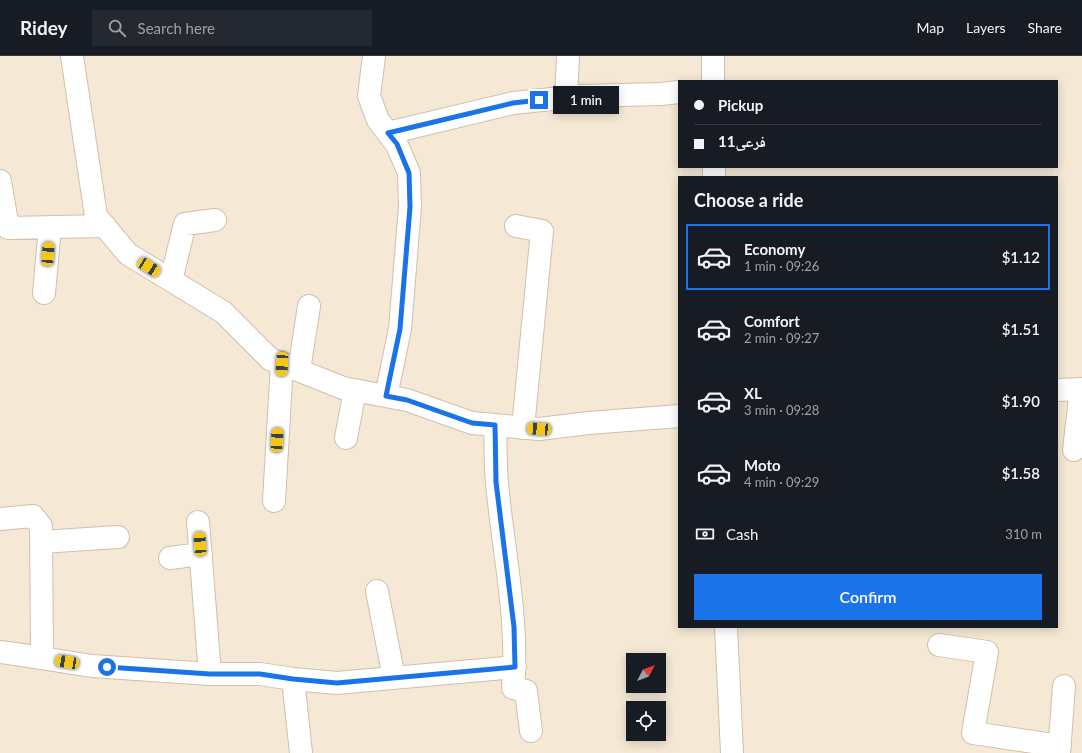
<!DOCTYPE html>
<html lang="en">
<head>
<meta charset="utf-8">
<style>
	:root { --surface:#171b24; --page:#242831; --text:#f1f3f6; --muted:#9ea1a6; --line:#363941; --accent:#1a73e8 }
	body { margin:0; font-family:Lato,"Noto Naskh Arabic",sans-serif; background:var(--page); color:var(--text); height:100vh; display:flex; flex-direction:column; font-size:15px; white-space:nowrap }
	* { box-sizing:border-box; margin:0 }
	p { font-size:13px; color:var(--muted) }
	.icon { flex:none; width:22px; height:22px; fill:none; stroke:currentColor; stroke-width:2; stroke-linecap:round; stroke-linejoin:round }
	.map { position:relative; flex:1; overflow:hidden }
	.details { position:absolute; left:678px; top:120px; width:380px; height:452px; display:flex; flex-direction:column; background:var(--surface); border-radius:0px; box-shadow:0 2px 10px #0003 }
	.details>* { flex:none }
	.guide { position:absolute; left:678px; top:24px; width:380px; height:88px; border-radius:0px; box-shadow:0 2px 10px #0003; display:grid; align-content:center; height:88px; padding:0 16px; background:var(--surface) }
	.needle { width:26px; rotate:48deg }
	.buttons { position:absolute; left:626px; top:597px; display:grid; gap:8px }
	.buttons a { display:grid; place-items:center; width:40px; height:40px; border-radius:0px; background:var(--surface); box-shadow:0 2px 10px #0003; font-size:20px }
	.end { position:absolute; width:18px; height:18px; margin:-9px; border:5px solid #1a73e8; background:#fff; box-shadow:0 0 0 2px #fff }
	.from { border-radius:50% }
	.bubble { position:absolute; height:28px; border-radius:0px; background:var(--surface); box-shadow:0 2px 10px #0003; font-size:13px; font-weight:600; line-height:28px; text-align:center }
	.car { position:absolute; width:12px; height:24px; margin:-12px -6px; border-radius:5px; box-shadow:0 0 3px 1px #0007; background:linear-gradient(#f5c518 24%,#345 0 40%,#f5c518 0 76%,#345 0 86%,#f5c518 0) }
	.guide b { display:flex; align-items:center; gap:14px; height:38px; font-size:15px }
	.guide b+b { border-top:1px solid var(--line) }
	.guide i { width:10px; height:10px; background:var(--text) }
	ul { padding:0; list-style:none }
	li { display:flex; align-items:center; gap:12px; height:66px; margin:0 8px 6px; padding:0 8px; border:2px solid transparent; border-radius:0px }
	li div { flex:1 }
	li b { display:block; font-size:15px }
	li em { font-style:normal; font-weight:600 }
	li.selected { border-color:var(--accent) }
	li>.icon { width:36px; height:36px; stroke-width:1.5 }
	h2 { padding:0 16px; font-size:18px; line-height:48px }
	.pay { display:flex; align-items:center; gap:10px; height:44px; padding:0 16px; font-size:15px }
	.pay p { margin-inline-start:auto }
	.primary-button { display:flex; gap:8px; margin-top:auto; padding:8px 16px }
	.primary-button a { flex:1; height:46px; border-radius:0px; background:var(--accent); color:#fff; font-size:16px; font-weight:600; line-height:46px; text-align:center }
	header { display:flex; align-items:center; gap:24px; box-sizing:border-box; height:56px; padding:0 20px; background:var(--surface); border-bottom:1px solid var(--line) }
	header strong { font-size:19px }
	nav { display:flex; gap:22px; margin-inline-start:auto; font-size:14px }
	.search { width:280px; height:36px; background:var(--page); display:flex; align-items:center; gap:10px; box-sizing:border-box; padding:0 14px; border-radius:0px; color:var(--muted); font-size:15px }
	.map>svg:first-child { display:block }
	.residential { fill:#f5e9d5; fill-rule:evenodd }
	.lines { fill:none; stroke-linecap:round; stroke-linejoin:round }
	.minor-casing { stroke:#cfbfac; stroke-width:24 }
	.tertiary-casing { stroke:#cfbfac; stroke-width:24 }
	.minor { stroke:#fff; stroke-width:22 }
	.tertiary { stroke:#fff; stroke-width:22 }
	.route { stroke:#1a73e8; stroke-width:5 }
</style>
</head>
<body>
<header>
<strong>Ridey</strong>
<div class="search"><svg class="icon" aria-label="search" viewBox="0 0 24 24"><circle cx="10" cy="10" r="6"/><path d="M15 15l6 6"/></svg>Search here</div>
<nav><a>Map</a><a>Layers</a><a>Share</a></nav>
</header>
<div class="map">
<svg width="1082" height="697" viewBox="0 0 1082 697">
	<rect width="100%" height="100%" fill="#fdf6e7"/>
	<path class="residential" d="M 0,0 L 1082,0 L 1082,697 L 0,697 ZM 679,25 L 1057,25 L 1057,111 L 679,111 ZM 679,121 L 1057,121 L 1057,571 L 679,571 ZM 633,604 L 659,604 L 659,630 L 633,630 ZM 633,652 L 659,652 L 659,678 L 633,678 Z"/>
	<g class="lines">
		<g class="minor-casing">
			<path id="minor" d="M 72,0 L 96,160 L 128,198 L 223,256 L 270,303 L 343,332 L 407,344 L 472,367 L 539,373 L 589,367 L 679,360
				M 374,0 L 369,40 L 378,64 L 397,89 L 409,117 L 410,151 L 400,273 L 386,340
				M 566,42 L 568,0
				M 388,77 L 513,47 L 581,40 L 661,38 L 679,36
				M 0,125 L 8,172 L 105,170
				M 516,170 L 542,175 L 523,372
				M 171,224 L 185,168 L 215,164
				M 44,237 L 50,171
				M 299,314 L 309,250
				M 495,369 C 496,388 495,408 497,427 C 503,495 519,563 513,632 L 526,635 L 531,675
				M 346,382 L 355,334
				M 1074,394 L 1081,333
				M 274,445 L 282,308
				M 0,463 L 33,460 L 41,470 L 42,602
				M 198,466 L 210,618
				M 41,486 L 118,481
				M 170,502 L 201,498
				M 377,535 L 394,622
				M 939,589 L 987,596 L 973,677 L 1060,690
				M 0,596 L 22,599 L 92,610 L 210,618 L 260,618 L 293,623 L 337,627 L 515,611
				M 293,623 L 301,697
				M 1059,697 L 1064,630"/>
		</g>
		<g class="tertiary-casing">
			<path id="tertiary" d="M 713,0 L 713,25
				M 714,111 L 714,121
				M 1057,334 L 1082,333
				M 726,571 L 732,697"/>
		</g>
		<use href="#minor" class="minor"/>
		<use href="#tertiary" class="tertiary"/>
	</g>
	<g class="lines">
		<path class="route" d="M 107,611 L 210,618 L 260,618 L 293,623 L 337,627 L 515,611 L 514,571 L 496,426 L 495,369 L 472,367 L 407,344 L 386,340 L 400,273 L 410,151 L 409,117 L 397,88 L 388,77 L 513,47 L 539,44"/>
	</g>
</svg>
<div class="buttons">
<a><svg class="needle" viewBox="-14 -14 28 28"><path d="M0-13l5 13h-10z" fill="#e53935"/><path d="M0 13l5-13h-10z" fill="#9ea1a6"/></svg></a>
<a><svg class="icon" aria-label="locate" viewBox="0 0 24 24"><circle cx="12" cy="12" r="6"/><path d="M12 2v4M12 18v4M2 12h4M18 12h4"/></svg></a>
</div>
<i class="end from" style="left:107px;top:611px"></i>
<i class="end" style="left:539px;top:44px"></i>
<div class="bubble" style="left:553px;top:30px;width:66px">1 min</div>
<i class="car" style="left:48px;top:198px;rotate:4deg"></i>
<i class="car" style="left:149px;top:211px;rotate:122deg"></i>
<i class="car" style="left:282px;top:308px;rotate:183deg"></i>
<i class="car" style="left:539px;top:373px;rotate:274deg"></i>
<i class="car" style="left:277px;top:384px;rotate:3deg"></i>
<i class="car" style="left:200px;top:488px;rotate:356deg"></i>
<i class="car" style="left:67px;top:606px;rotate:279deg"></i>
<div class="guide">
<b><i class="from"></i>Pickup</b>
<b><i></i>فرعی11</b>
</div>
<section class="details">
<h2>Choose a ride</h2>
<ul>
<li class="selected"><svg class="icon" aria-label="car" viewBox="0 0 24 24"><path d="M5 17H2v-5l4-1 3-4h7l3 4 3 1v5h-3M9 17h6M6 11h13"/><circle cx="7" cy="17" r="2"/><circle cx="17" cy="17" r="2"/></svg><div><b>Economy</b><p>1 min · 09:26</p></div><em>$1.12</em></li>
<li><svg class="icon" aria-label="car" viewBox="0 0 24 24"><path d="M5 17H2v-5l4-1 3-4h7l3 4 3 1v5h-3M9 17h6M6 11h13"/><circle cx="7" cy="17" r="2"/><circle cx="17" cy="17" r="2"/></svg><div><b>Comfort</b><p>2 min · 09:27</p></div><em>$1.51</em></li>
<li><svg class="icon" aria-label="car" viewBox="0 0 24 24"><path d="M5 17H2v-5l4-1 3-4h7l3 4 3 1v5h-3M9 17h6M6 11h13"/><circle cx="7" cy="17" r="2"/><circle cx="17" cy="17" r="2"/></svg><div><b>XL</b><p>3 min · 09:28</p></div><em>$1.90</em></li>
<li><svg class="icon" aria-label="car" viewBox="0 0 24 24"><path d="M5 17H2v-5l4-1 3-4h7l3 4 3 1v5h-3M9 17h6M6 11h13"/><circle cx="7" cy="17" r="2"/><circle cx="17" cy="17" r="2"/></svg><div><b>Moto</b><p>4 min · 09:29</p></div><em>$1.58</em></li>
</ul>
<div class="pay"><svg class="icon" aria-label="cash" viewBox="0 0 24 24"><path d="M3 7h18v10H3z"/><circle cx="12" cy="12" r="2"/></svg>Cash<p>310 m</p></div>
<div class="primary-button"><a>Confirm</a></div>
</section>
</div>
</body>
</html>
